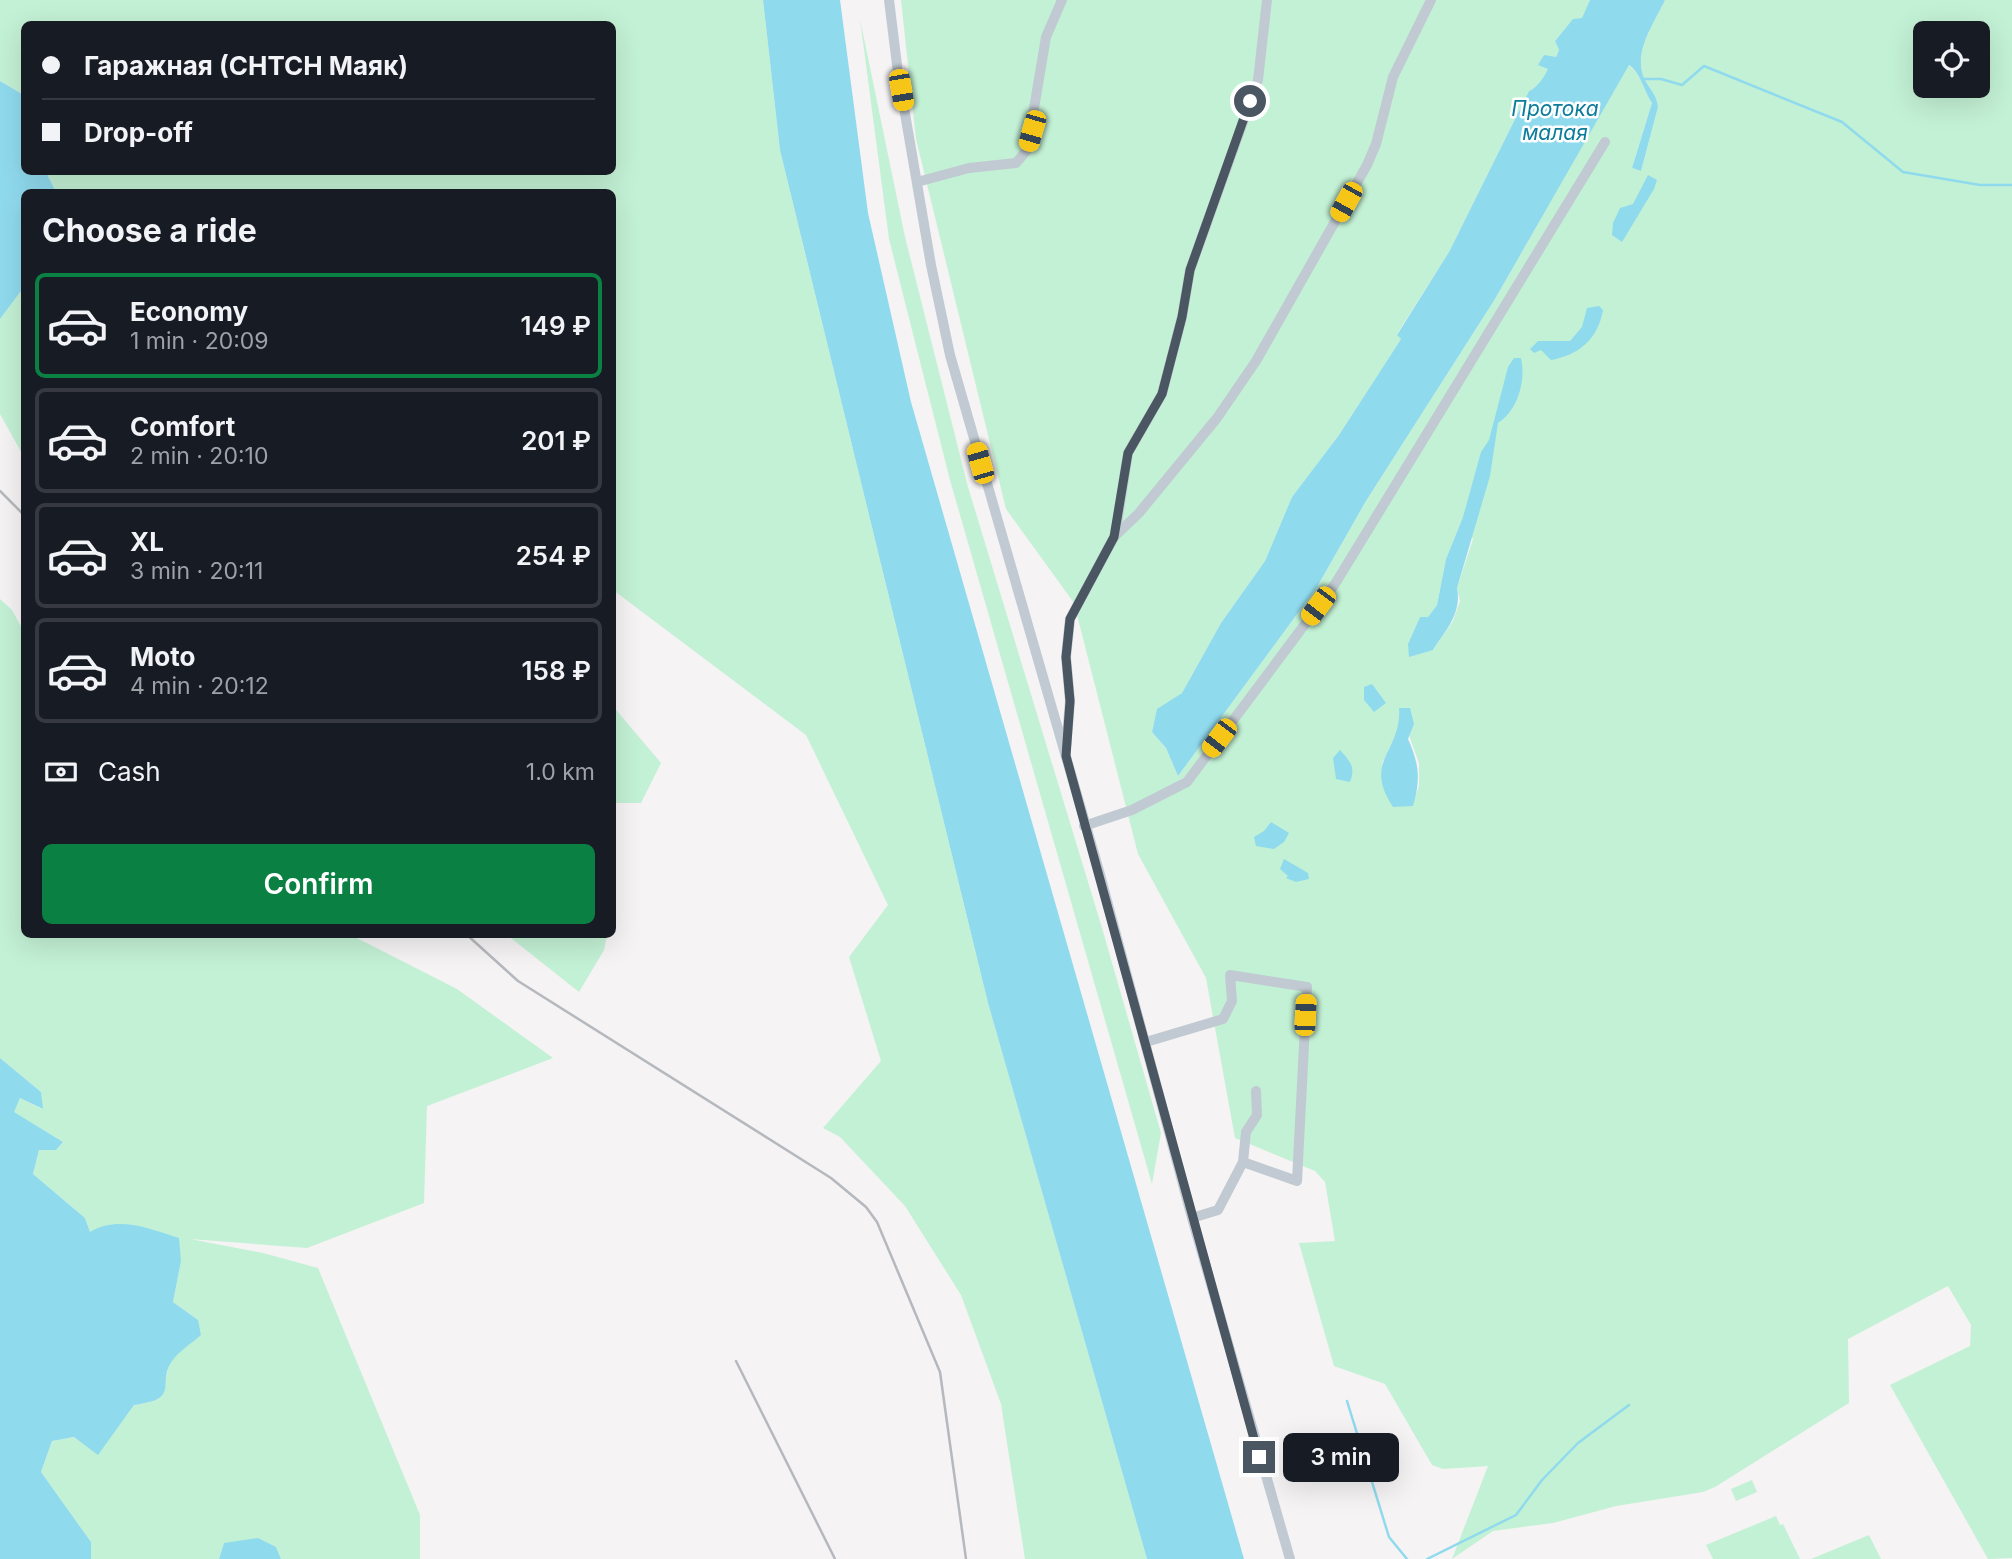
<!DOCTYPE html>
<html lang="en">
<head>
<meta charset="utf-8">
<style>
	:root { --surface:#171b24; --page:#242831; --text:#f1f3f6; --muted:#9ea1a6; --line:#363941; --accent:#0b8043 }
	body { margin:0; font-family:Inter,sans-serif; background:var(--page); color:var(--text); height:100vh; display:flex; flex-direction:column; font-size:26px; white-space:nowrap }
	* { box-sizing:border-box; margin:0 }
	p { font-size:23px; color:var(--muted) }
	.icon { flex:none; width:38px; height:38px; fill:none; stroke:currentColor; stroke-width:2; stroke-linecap:round; stroke-linejoin:round }
	.map { position:relative; flex:1; overflow:hidden }
	.side { position:absolute; left:21px; top:189px; width:595px; height:749px; display:flex; flex-direction:column; background:var(--surface); border-radius:10px; box-shadow:0 7px 28px #0002 }
	.side>* { flex:none }
	.guide { position:absolute; left:21px; top:21px; width:595px; height:154px; border-radius:10px; box-shadow:0 7px 28px #0002; display:grid; align-content:center; height:154px; padding:0 21px; background:var(--surface) }
	.fabs { position:absolute; left:1913px; top:21px; display:grid; gap:14px }
	.fabs a { display:grid; place-items:center; width:77px; height:77px; border-radius:10px; background:var(--surface); box-shadow:0 7px 28px #0002; font-size:35px }
	.end { position:absolute; width:32px; height:32px; margin:-16px; border:9px solid #4a5661; background:#fff; box-shadow:0 0 0 4px #fff }
	.from { border-radius:50% }
	.bubble { position:absolute; height:49px; border-radius:10px; background:var(--surface); box-shadow:0 7px 28px #0002; font-size:23px; font-weight:600; line-height:49px; text-align:center }
	.car { position:absolute; width:21px; height:42px; margin:-21px -10px; border-radius:9px; box-shadow:0 0 5px 2px #0007; background:linear-gradient(#f5c518 24%,#345 0 40%,#f5c518 0 76%,#345 0 86%,#f5c518 0) }
	.guide b { display:flex; align-items:center; gap:24px; height:66px; font-size:26px }
	.guide b+b { border-top:2px solid var(--line) }
	.guide i { width:18px; height:18px; background:var(--text) }
	ul { padding:0; list-style:none }
	li { display:flex; align-items:center; gap:21px; height:105px; margin:0 14px 10px; padding:0 7px; border:4px solid var(--line); border-radius:10px }
	li div { flex:1 }
	li b { display:block; font-size:26px }
	li em { font-style:normal; font-weight:600 }
	li.active { border-color:var(--accent) }
	li>.icon { width:63px; height:63px; stroke-width:1.5 }
	h2 { padding:0 21px; font-size:32px; line-height:84px }
	.pay { display:flex; align-items:center; gap:18px; height:77px; padding:0 21px; font-size:26px }
	.pay p { margin-inline-start:auto }
	.cta { display:flex; gap:14px; margin-top:auto; padding:14px 21px }
	.cta a { flex:1; height:80px; border-radius:10px; background:var(--accent); color:#fff; font-size:28px; font-weight:600; line-height:80px; text-align:center }
	.map>svg:first-child { display:block }
	.green { fill:#c3f1d5; fill-rule:evenodd }
	.water { fill:#90daee }
	.lines { fill:none; stroke-linecap:round; stroke-linejoin:round }
	.stream { stroke:#90daee; stroke-width:2.5 }
	.street { stroke:#c1cad2; stroke-width:10 }
	.rail { stroke:#b5b8bd; stroke-width:2.5 }
	.route { stroke:#4a5661; stroke-width:9 }
	.labels { text-anchor:middle; dominant-baseline:central; stroke-width:5; stroke-linejoin:round; paint-order:stroke }
	.water-label { font-size:21px; font-style:italic; fill:#0c7c9b; stroke:#fff }
</style>
</head>
<body>
<div class="map">
<svg width="2012" height="1559" viewBox="0 0 2012 1559">
	<rect width="100%" height="100%" fill="#f5f3f3"/>
	<path class="green" d="M 0,0 L 763,0 L 780,150 L 988,1003 L 1147,1559 L 1025,1559 L 1001,1404 L 961,1295 L 905,1206 L 840,1137 L 823,1128 L 881,1061 L 849,957 L 888,905 L 806,735 L 613,590 L 612,192 L 56,192 L 46,172 L 612,172 L 612,24 L 24,24 L 24,103 L 22,94 L 0,81 Z
		M 901,0 L 1590,0 L 1582,19 L 1573,20 L 1555,41 L 1559,50 C 1553,63 1542,86 1529,91 L 1449,252 L 1397,334 L 1401,339 L 1339,435 L 1292,497 L 1265,561 L 1221,623 L 1182,693 L 1157,710 L 1152,732 L 1166,748 L 1178,776 L 1317,587 L 1366,501 L 1495,299 L 1628,65 C 1640,72 1644,91 1652,103 L 1632,168 L 1641,171 L 1658,107 C 1657,94 1649,89 1644,78 C 1633,51 1654,24 1665,0 L 2012,0 L 2012,1558 L 1988,1559 L 1890,1385 L 1970,1346 L 1971,1325 L 1948,1286 L 1848,1339 L 1849,1403 L 1715,1487 L 1703,1492 L 1616,1506 L 1553,1523 L 1493,1531 L 1452,1559 L 1488,1466 L 1443,1469 L 1432,1465 L 1385,1384 L 1334,1366 L 1299,1243 L 1335,1241 L 1325,1182 L 1315,1171 L 1235,1138 L 1206,978 L 1138,854 L 1074,603 L 1006,509 L 916,139 ZM 1925,33 L 1978,33 L 1978,86 L 1925,86 ZM 1463,517 L 1473,539 L 1457,588 L 1460,601 L 1453,621 L 1433,650 L 1408,644 L 1420,617 L 1428,617 L 1437,605 L 1446,559 ZM 1399,708 L 1419,763 L 1419,786 L 1412,806 L 1382,763 L 1400,726 Z
		M 860,19 L 905,237 L 968,487 L 1102,928 L 1161,1133 L 1152,1184 L 950,480 L 889,239 Z
		M 24,287 L 24,457 L 0,414 L 0,319 Z
		M 0,599 L 12,610 L 24,632 L 24,934 L 351,935 L 457,989 L 553,1058 L 427,1106 L 424,1203 L 307,1248 L 190,1239 L 263,1253 L 318,1268 L 420,1515 L 420,1559 L 281,1559 L 276,1547 L 224,1543 L 219,1559 L 91,1559 L 91,1542 L 41,1472 L 52,1441 L 74,1437 L 98,1454 L 134,1405 C 173,1401 159,1389 171,1361 C 177,1347 190,1333 198,1320 L 173,1302 L 181,1261 L 90,1232 L 85,1218 L 33,1174 L 39,1150 L 56,1150 L 63,1142 L 13,1112 L 20,1098 L 42,1109 L 41,1092 L 0,1058 Z
		M 612,705 L 661,763 L 641,803 L 613,803 Z
		M 507,935 L 607,935 L 604,950 L 579,992 Z
		M 1752,1480 L 1757,1492 L 1736,1501 L 1731,1489 Z
		M 1776,1516 L 1780,1525 L 1783,1524 L 1800,1559 L 1713,1559 L 1706,1545 Z
		M 1869,1535 L 1881,1559 L 1811,1559 Z"/>
	<path class="water" d="M 763,0 L 840,0 L 868,213 L 911,402 L 1244,1559 L 1147,1559 L 988,1003 L 780,150 Z
		M 1590,0 L 1665,0 C 1654,24 1633,51 1644,78 C 1649,89 1657,94 1658,107 L 1641,171 L 1632,168 L 1652,103 C 1644,91 1640,72 1629,65 L 1495,299 L 1366,501 L 1317,587 L 1178,776 L 1166,748 L 1152,732 L 1157,709 L 1182,693 L 1221,623 L 1265,561 L 1292,497 L 1339,435 L 1401,339 L 1397,335 L 1449,252 L 1529,91 C 1537,88 1545,76 1548,69 L 1538,65 L 1544,55 L 1556,57 L 1559,50 L 1555,41 L 1573,19 L 1582,18 Z
		M 0,81 L 22,94 L 24,172 L 46,172 L 56,192 L 24,192 L 24,287 L 0,319 Z
		M 1648,175 L 1657,180 L 1654,189 L 1622,242 L 1612,235 L 1613,223 L 1620,208 L 1633,204 Z
		M 1599,306 L 1603,310 C 1598,339 1579,355 1551,360 L 1541,350 L 1534,353 L 1530,349 L 1538,341 L 1570,341 L 1582,327 L 1587,308 Z
		M 1514,358 L 1521,358 C 1526,381 1518,410 1498,423 L 1490,476 L 1457,588 C 1462,613 1446,630 1433,650 L 1409,657 L 1408,644 L 1420,617 L 1428,617 L 1437,605 L 1446,559 L 1463,517 L 1481,452 L 1489,440 L 1508,367 Z
		M 1372,684 L 1386,703 L 1374,712 L 1364,700 L 1364,687 Z
		M 1399,708 L 1410,708 L 1414,724 L 1408,739 C 1419,764 1421,779 1413,806 L 1393,807 C 1362,760 1402,752 1399,708 Z
		M 1340,750 C 1350,761 1356,767 1350,782 L 1336,779 L 1333,758 Z
		M 1271,822 L 1289,833 L 1284,842 L 1274,849 L 1256,846 L 1254,837 L 1264,831 Z
		M 1284,859 L 1308,873 L 1309,879 L 1296,882 L 1286,878 L 1288,876 L 1280,869 Z
		M 0,1058 L 41,1092 L 43,1109 L 20,1098 L 14,1112 L 63,1142 L 56,1150 L 39,1150 L 33,1174 L 85,1218 L 90,1232 C 118,1215 150,1229 179,1238 L 181,1261 L 173,1302 L 198,1320 L 201,1335 C 192,1343 178,1352 172,1361 C 156,1384 182,1399 134,1405 L 98,1455 L 74,1437 L 52,1441 L 41,1472 L 91,1542 L 91,1559 L 0,1559 Z
		M 258,1538 L 276,1547 L 281,1559 L 219,1559 L 224,1543 Z"/>
	<g class="lines">
		<path class="stream" d="M 1644,79 L 1661,79 L 1682,85 L 1704,66 L 1842,122 L 1903,172 L 1980,185 L 2012,185
			M 1347,1401 L 1389,1537 L 1407,1559
			M 1427,1559 L 1516,1515 L 1542,1480 L 1578,1443 L 1629,1405"/>
		<path class="street" d="M 889,0 L 898,73 L 931,265 L 950,355 L 1099,871 L 1192,1218 L 1290,1559
			M 917,182 L 969,168 L 1016,163 L 1027,150 L 1046,37 L 1062,0
			M 1115,536 L 1128,453 L 1162,394 L 1182,317 L 1190,270 L 1258,80 L 1267,0
			M 1066,749 L 1070,701 L 1066,657 L 1070,619 L 1114,537 L 1139,513 L 1217,418 L 1256,361 L 1367,165 L 1376,144 L 1393,77 L 1431,0
			M 1084,826 L 1132,810 L 1187,782 L 1335,584 L 1605,142
			M 1146,1042 L 1223,1019 L 1232,1001 L 1230,975 L 1307,987 L 1297,1181 L 1243,1162
			M 1192,1218 L 1218,1210 L 1243,1162 L 1246,1132 L 1257,1115 L 1256,1091"/>
		<path class="rail" d="M 0,491 L 24,515
			M 466,934 L 518,981 L 831,1178 L 866,1207 L 877,1222 L 940,1372 L 966,1559
			M 736,1361 L 835,1559"/>
	</g>
	<g class="lines">
		<path class="route" d="M 1250,101 L 1190,270 L 1182,317 L 1162,394 L 1128,453 L 1114,537 L 1070,619 L 1066,657 L 1070,701 L 1066,756 L 1259,1457"/>
	</g>
	<g class="labels">
		<g class="water-label">
			<text x="1555" y="108">Протока<tspan x="1555" dy="24">малая</tspan></text>
		</g>
	</g>
</svg>
<div class="fabs">
<a><svg class="icon" aria-label="locate" viewBox="0 0 24 24"><circle cx="12" cy="12" r="6"/><path d="M12 2v4M12 18v4M2 12h4M18 12h4"/></svg></a>
</div>
<i class="end from" style="left:1250px;top:101px"></i>
<i class="end" style="left:1259px;top:1457px"></i>
<div class="bubble" style="left:1283px;top:1433px;width:116px">3 min</div>
<i class="car" style="left:901px;top:90px;rotate:170deg"></i>
<i class="car" style="left:1032px;top:131px;rotate:196deg"></i>
<i class="car" style="left:1346px;top:202px;rotate:209deg"></i>
<i class="car" style="left:980px;top:463px;rotate:344deg"></i>
<i class="car" style="left:1318px;top:606px;rotate:217deg"></i>
<i class="car" style="left:1219px;top:738px;rotate:217deg"></i>
<i class="car" style="left:1305px;top:1015px;rotate:3deg"></i>
<div class="guide">
<b><i class="from"></i>Гаражная (СНТСН Маяк)</b>
<b><i></i>Drop-off</b>
</div>
<section class="side">
<h2>Choose a ride</h2>
<ul>
<li class="active"><svg class="icon" aria-label="car" viewBox="0 0 24 24"><path d="M5 17H2v-5l4-1 3-4h7l3 4 3 1v5h-3M9 17h6M6 11h13"/><circle cx="7" cy="17" r="2"/><circle cx="17" cy="17" r="2"/></svg><div><b>Economy</b><p>1 min · 20:09</p></div><em>149 ₽</em></li>
<li><svg class="icon" aria-label="car" viewBox="0 0 24 24"><path d="M5 17H2v-5l4-1 3-4h7l3 4 3 1v5h-3M9 17h6M6 11h13"/><circle cx="7" cy="17" r="2"/><circle cx="17" cy="17" r="2"/></svg><div><b>Comfort</b><p>2 min · 20:10</p></div><em>201 ₽</em></li>
<li><svg class="icon" aria-label="car" viewBox="0 0 24 24"><path d="M5 17H2v-5l4-1 3-4h7l3 4 3 1v5h-3M9 17h6M6 11h13"/><circle cx="7" cy="17" r="2"/><circle cx="17" cy="17" r="2"/></svg><div><b>XL</b><p>3 min · 20:11</p></div><em>254 ₽</em></li>
<li><svg class="icon" aria-label="car" viewBox="0 0 24 24"><path d="M5 17H2v-5l4-1 3-4h7l3 4 3 1v5h-3M9 17h6M6 11h13"/><circle cx="7" cy="17" r="2"/><circle cx="17" cy="17" r="2"/></svg><div><b>Moto</b><p>4 min · 20:12</p></div><em>158 ₽</em></li>
</ul>
<div class="pay"><svg class="icon" aria-label="cash" viewBox="0 0 24 24"><path d="M3 7h18v10H3z"/><circle cx="12" cy="12" r="2"/></svg>Cash<p>1.0 km</p></div>
<div class="cta"><a>Confirm</a></div>
</section>
</div>
</body>
</html>
